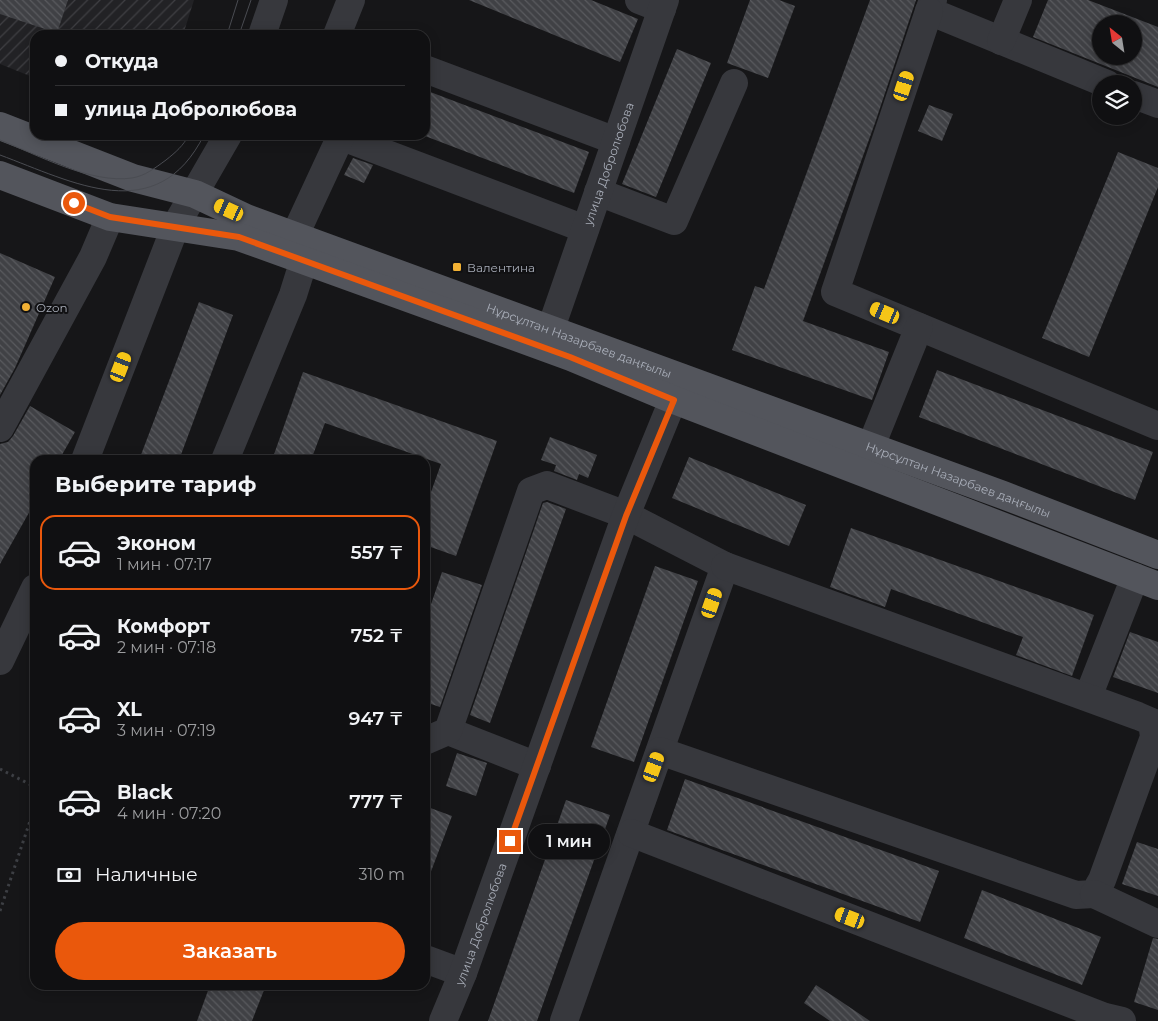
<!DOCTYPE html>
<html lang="ru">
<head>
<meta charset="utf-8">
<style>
	:root { --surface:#101012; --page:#19191b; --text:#f1f3f6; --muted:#9c9d9f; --line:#303032; --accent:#ea580c }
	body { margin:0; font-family:Montserrat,sans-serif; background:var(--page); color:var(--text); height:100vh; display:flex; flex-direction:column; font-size:19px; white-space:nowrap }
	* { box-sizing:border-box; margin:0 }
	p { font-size:16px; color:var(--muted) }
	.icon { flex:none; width:28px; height:28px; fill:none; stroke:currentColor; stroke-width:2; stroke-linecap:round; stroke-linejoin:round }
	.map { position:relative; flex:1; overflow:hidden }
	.panel { position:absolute; left:30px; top:455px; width:400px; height:535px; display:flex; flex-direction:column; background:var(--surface); border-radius:15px; box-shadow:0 2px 12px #0003,0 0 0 1px var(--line) }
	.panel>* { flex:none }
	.hud { position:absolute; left:30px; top:30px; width:400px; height:110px; border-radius:15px; box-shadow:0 2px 12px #0003,0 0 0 1px var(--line); display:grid; align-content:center; height:110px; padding:0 25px; background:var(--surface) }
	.needle { width:32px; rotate:330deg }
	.buttons { position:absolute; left:1092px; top:15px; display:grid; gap:10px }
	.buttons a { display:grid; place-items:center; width:50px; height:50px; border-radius:50%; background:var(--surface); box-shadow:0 2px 12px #0003,0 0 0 1px var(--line); font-size:25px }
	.end { position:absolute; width:22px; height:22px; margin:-11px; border:6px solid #ea580c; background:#fff; box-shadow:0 0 0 2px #fff }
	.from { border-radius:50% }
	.bubble { position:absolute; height:35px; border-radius:18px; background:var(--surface); box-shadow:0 2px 12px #0003,0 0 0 1px var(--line); font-size:16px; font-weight:600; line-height:35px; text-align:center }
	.car { position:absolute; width:15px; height:30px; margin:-15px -8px; border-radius:6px; box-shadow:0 0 4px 1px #0007; background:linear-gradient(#f5c518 24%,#345 0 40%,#f5c518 0 76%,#345 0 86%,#f5c518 0) }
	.hud b { display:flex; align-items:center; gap:18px; height:48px; font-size:19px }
	.hud b+b { border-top:1px solid var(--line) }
	.hud i { width:12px; height:12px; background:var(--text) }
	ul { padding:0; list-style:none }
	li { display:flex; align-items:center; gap:15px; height:75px; margin:0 10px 8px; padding:0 15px; border:2px solid transparent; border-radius:15px }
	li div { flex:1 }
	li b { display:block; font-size:19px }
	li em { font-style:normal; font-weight:600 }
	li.active { border-color:var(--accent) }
	li>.icon { width:45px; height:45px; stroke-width:1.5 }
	h2 { padding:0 25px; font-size:22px; line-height:60px }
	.pay { display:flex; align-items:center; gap:12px; height:55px; padding:0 25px; font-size:19px }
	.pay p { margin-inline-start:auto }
	.action { display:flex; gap:10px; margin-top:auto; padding:10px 25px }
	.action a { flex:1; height:58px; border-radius:30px; background:var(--accent); color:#fff; font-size:20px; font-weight:600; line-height:58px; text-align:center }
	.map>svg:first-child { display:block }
	.industrial { fill:url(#industrial-furrows) }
	.building { fill:url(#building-back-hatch); fill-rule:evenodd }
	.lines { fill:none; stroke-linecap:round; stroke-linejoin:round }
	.path { stroke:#3d3f44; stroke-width:3; stroke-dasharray:2.5 4; stroke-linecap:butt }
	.minor { stroke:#37383d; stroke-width:28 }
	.major { stroke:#53555c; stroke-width:28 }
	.tram { stroke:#4a4c52; stroke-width:1 }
	.route { stroke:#ea580c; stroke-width:6 }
	.poi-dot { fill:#f2b134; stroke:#111113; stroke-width:2 }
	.labels { text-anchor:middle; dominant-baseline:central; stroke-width:4; stroke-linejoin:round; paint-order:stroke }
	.street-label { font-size:12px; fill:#a8adb8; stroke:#111113 }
	.poi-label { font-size:12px; fill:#a8adb8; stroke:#111113; text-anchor:start }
</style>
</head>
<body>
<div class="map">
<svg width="1158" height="1021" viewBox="0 0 1158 1021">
	<defs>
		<pattern id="industrial-furrows" width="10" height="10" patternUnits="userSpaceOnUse" patternTransform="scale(1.25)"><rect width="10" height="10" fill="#222225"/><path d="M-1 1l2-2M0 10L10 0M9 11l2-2" fill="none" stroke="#3f3f43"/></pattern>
		<pattern id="building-back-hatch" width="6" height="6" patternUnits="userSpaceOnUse" patternTransform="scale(1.25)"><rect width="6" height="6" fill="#404145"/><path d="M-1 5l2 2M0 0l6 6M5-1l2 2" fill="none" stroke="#595a5e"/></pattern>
	</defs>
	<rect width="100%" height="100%" fill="#161618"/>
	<path class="industrial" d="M 0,0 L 194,0 L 183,35 L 35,35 L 35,78 L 0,64 Z"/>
	<path class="building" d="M 0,0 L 68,0 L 57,33 L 0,14 Z
		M 469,0 L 591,0 L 638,19 L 620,62 Z
		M 750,0 L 779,0 L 795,6 L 768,78 L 727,63 Z
		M 870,0 L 916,0 L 875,123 L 803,321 L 889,352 L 872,400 L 732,350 L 755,286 L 764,289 Z
		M 1048,0 L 1088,0 L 1158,27 L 1158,87 L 1033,37 ZM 1101,24 L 1134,24 L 1134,56 L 1101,56 Z
		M 677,49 L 711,63 L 656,197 L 622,184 Z
		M 425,90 L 589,152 L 574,193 L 425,136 Z
		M 929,105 L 953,114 L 942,141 L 918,131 Z
		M 1118,152 L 1158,168 L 1158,187 L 1089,357 L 1042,338 Z
		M 353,158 L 373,165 L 364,183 L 344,175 Z
		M 0,253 L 55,277 L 15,368 L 0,395 Z
		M 199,302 L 233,315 L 179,460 L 139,460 Z
		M 937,370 L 1153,452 L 1135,500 L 919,417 Z
		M 303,372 L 497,441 L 456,556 L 425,545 L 425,509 L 441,464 L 325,423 L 311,460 L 272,460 Z
		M 30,406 L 75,432 L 59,460 L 35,460 L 35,502 L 0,564 L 0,444 L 8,442 L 13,436 Z
		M 550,437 L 597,455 L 588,478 L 579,474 L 577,480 L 554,471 L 556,465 L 541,460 Z
		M 689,457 L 806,505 L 789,546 L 672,498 Z
		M 547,502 L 566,509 L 490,723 L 470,715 L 543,503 Z
		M 851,528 L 1094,615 L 1072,676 L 1016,655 L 1023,637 L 891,589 L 885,607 L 830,587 Z
		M 655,566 L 698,581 L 634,762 L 591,747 Z
		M 442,572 L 482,585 L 440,707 L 425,702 L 425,622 Z
		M 1130,632 L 1158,642 L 1158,693 L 1113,677 Z
		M 457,753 L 487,763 L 476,796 L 446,786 Z
		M 685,779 L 939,871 L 920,922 L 667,830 Z
		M 566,800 L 610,815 L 537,1021 L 488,1021 Z
		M 425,806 L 452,816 L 427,882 L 425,881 Z
		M 1137,842 L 1158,849 L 1158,896 L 1122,884 Z
		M 982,890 L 1101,937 L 1082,985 L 964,938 Z
		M 1153,938 L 1158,939 L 1158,1010 L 1134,1002 Z
		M 210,985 L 266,985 L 252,1021 L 197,1021 Z
		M 816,985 L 836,998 L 870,1021 L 830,1021 L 804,1003 Z"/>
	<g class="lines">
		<path class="path" d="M 0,769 L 35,787
			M 0,911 L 35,806"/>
		<g class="minor">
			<path d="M 639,0 L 662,9"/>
			<path d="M 933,0 L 929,11 L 1107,84"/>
			<path d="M 929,11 L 835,292 L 1158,426"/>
			<path d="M 262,35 L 274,0"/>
			<path d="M 337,35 L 351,0"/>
			<path d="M 1001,41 L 1018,0"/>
			<path d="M 425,69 L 616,141"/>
			<path d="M 1134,95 L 1158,104"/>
			<path d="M 337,135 L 585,229"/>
			<path d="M 598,192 L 674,221 L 734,83"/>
			<path d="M 295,235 L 341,136"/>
			<path id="s1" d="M 551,328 L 665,0"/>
			<path d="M 0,428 L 93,257 L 110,217"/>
			<path d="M 871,446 L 919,327"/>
			<path d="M 85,460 L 176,225 L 228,135"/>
			<path d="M 225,460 L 293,295 L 304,260"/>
			<path d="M 0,661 L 35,588"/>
			<path d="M 1088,697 L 1135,577"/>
			<path d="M 448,731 L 537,766"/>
			<path d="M 425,741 L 448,731 L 531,491 L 547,485 L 626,515 L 725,566 L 564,1021"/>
			<path d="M 660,751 L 1076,895 L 1094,894 L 1102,880 L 1154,737 L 1152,722 L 1138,716 L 725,566"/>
			<path d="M 631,833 L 1105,1017 L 1122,1021"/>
			<path d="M 1094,894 L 1158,924"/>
			<path d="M 425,959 L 463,973"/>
			<path id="s2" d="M 443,1021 L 463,973 L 626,515 L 682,378"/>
		</g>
		<g class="major">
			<path id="s3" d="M 0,126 L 133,178 L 195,194 L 246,218 L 1003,495 L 1158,555"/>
			<path d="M 0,175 L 110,217 L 239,237 L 571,357 L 674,400 L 1158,586"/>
		</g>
		<path class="tram" d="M 227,35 L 238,0
			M 239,35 L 251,0
			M 0,140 C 38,155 91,184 132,178 C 145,176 155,168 166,160 C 176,152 183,146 189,135
			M 0,155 C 73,182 157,229 204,135"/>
	</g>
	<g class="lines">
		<path class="route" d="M 74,203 L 110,217 L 239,237 L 570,357 L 674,400 L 626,516 L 510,841"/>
	</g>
	<g class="poi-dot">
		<rect x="452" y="262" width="10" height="10" rx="2.5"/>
		<circle cx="26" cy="307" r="5"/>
	</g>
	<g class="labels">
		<g class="street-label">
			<text stroke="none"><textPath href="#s1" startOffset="174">улица Добролюбова</textPath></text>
			<text stroke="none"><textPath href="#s3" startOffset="618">Нұрсұлтан Назарбаев даңғылы</textPath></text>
			<text stroke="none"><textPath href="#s3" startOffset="1022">Нұрсұлтан Назарбаев даңғылы</textPath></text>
			<text stroke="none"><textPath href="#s2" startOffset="104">улица Добролюбова</textPath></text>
		</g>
		<g class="poi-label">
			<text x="467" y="267">Валентина</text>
			<text x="36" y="307">Ozon</text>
		</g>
	</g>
</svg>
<div class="buttons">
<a><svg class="needle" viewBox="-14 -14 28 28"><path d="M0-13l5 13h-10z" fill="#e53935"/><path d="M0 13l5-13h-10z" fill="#9c9d9f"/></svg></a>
<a><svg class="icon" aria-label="layers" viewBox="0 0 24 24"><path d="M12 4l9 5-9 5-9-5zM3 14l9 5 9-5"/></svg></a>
</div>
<i class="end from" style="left:74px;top:203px"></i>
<i class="end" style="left:510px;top:841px"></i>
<div class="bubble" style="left:528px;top:824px;width:82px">1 мин</div>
<i class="car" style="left:904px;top:86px;rotate:18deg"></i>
<i class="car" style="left:229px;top:210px;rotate:295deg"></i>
<i class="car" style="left:885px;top:313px;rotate:293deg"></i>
<i class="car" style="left:121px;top:367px;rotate:21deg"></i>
<i class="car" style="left:712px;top:603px;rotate:19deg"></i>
<i class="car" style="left:654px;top:767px;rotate:20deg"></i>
<i class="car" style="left:850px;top:918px;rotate:291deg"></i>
<div class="hud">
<b><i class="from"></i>Откуда</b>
<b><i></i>улица Добролюбова</b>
</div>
<section class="panel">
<h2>Выберите тариф</h2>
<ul>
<li class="active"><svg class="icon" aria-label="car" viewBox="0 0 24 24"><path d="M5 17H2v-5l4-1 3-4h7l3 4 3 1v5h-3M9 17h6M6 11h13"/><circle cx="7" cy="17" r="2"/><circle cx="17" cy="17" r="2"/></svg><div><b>Эконом</b><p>1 мин · 07:17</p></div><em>557 ₸</em></li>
<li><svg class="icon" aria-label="car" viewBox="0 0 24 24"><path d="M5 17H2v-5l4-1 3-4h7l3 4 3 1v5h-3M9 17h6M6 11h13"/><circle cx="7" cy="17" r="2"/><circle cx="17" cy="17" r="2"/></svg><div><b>Комфорт</b><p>2 мин · 07:18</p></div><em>752 ₸</em></li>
<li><svg class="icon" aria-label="car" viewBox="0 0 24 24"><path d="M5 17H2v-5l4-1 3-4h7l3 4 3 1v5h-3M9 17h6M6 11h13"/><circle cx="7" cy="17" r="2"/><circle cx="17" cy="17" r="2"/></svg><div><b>XL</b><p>3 мин · 07:19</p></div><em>947 ₸</em></li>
<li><svg class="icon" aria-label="car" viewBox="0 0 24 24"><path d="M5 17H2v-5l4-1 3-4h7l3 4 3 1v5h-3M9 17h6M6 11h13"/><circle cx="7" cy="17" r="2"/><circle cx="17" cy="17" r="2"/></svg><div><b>Black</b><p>4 мин · 07:20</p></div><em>777 ₸</em></li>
</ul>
<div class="pay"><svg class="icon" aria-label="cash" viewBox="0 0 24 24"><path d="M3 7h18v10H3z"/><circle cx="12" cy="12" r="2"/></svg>Наличные<p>310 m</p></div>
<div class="action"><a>Заказать</a></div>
</section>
</div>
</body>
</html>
